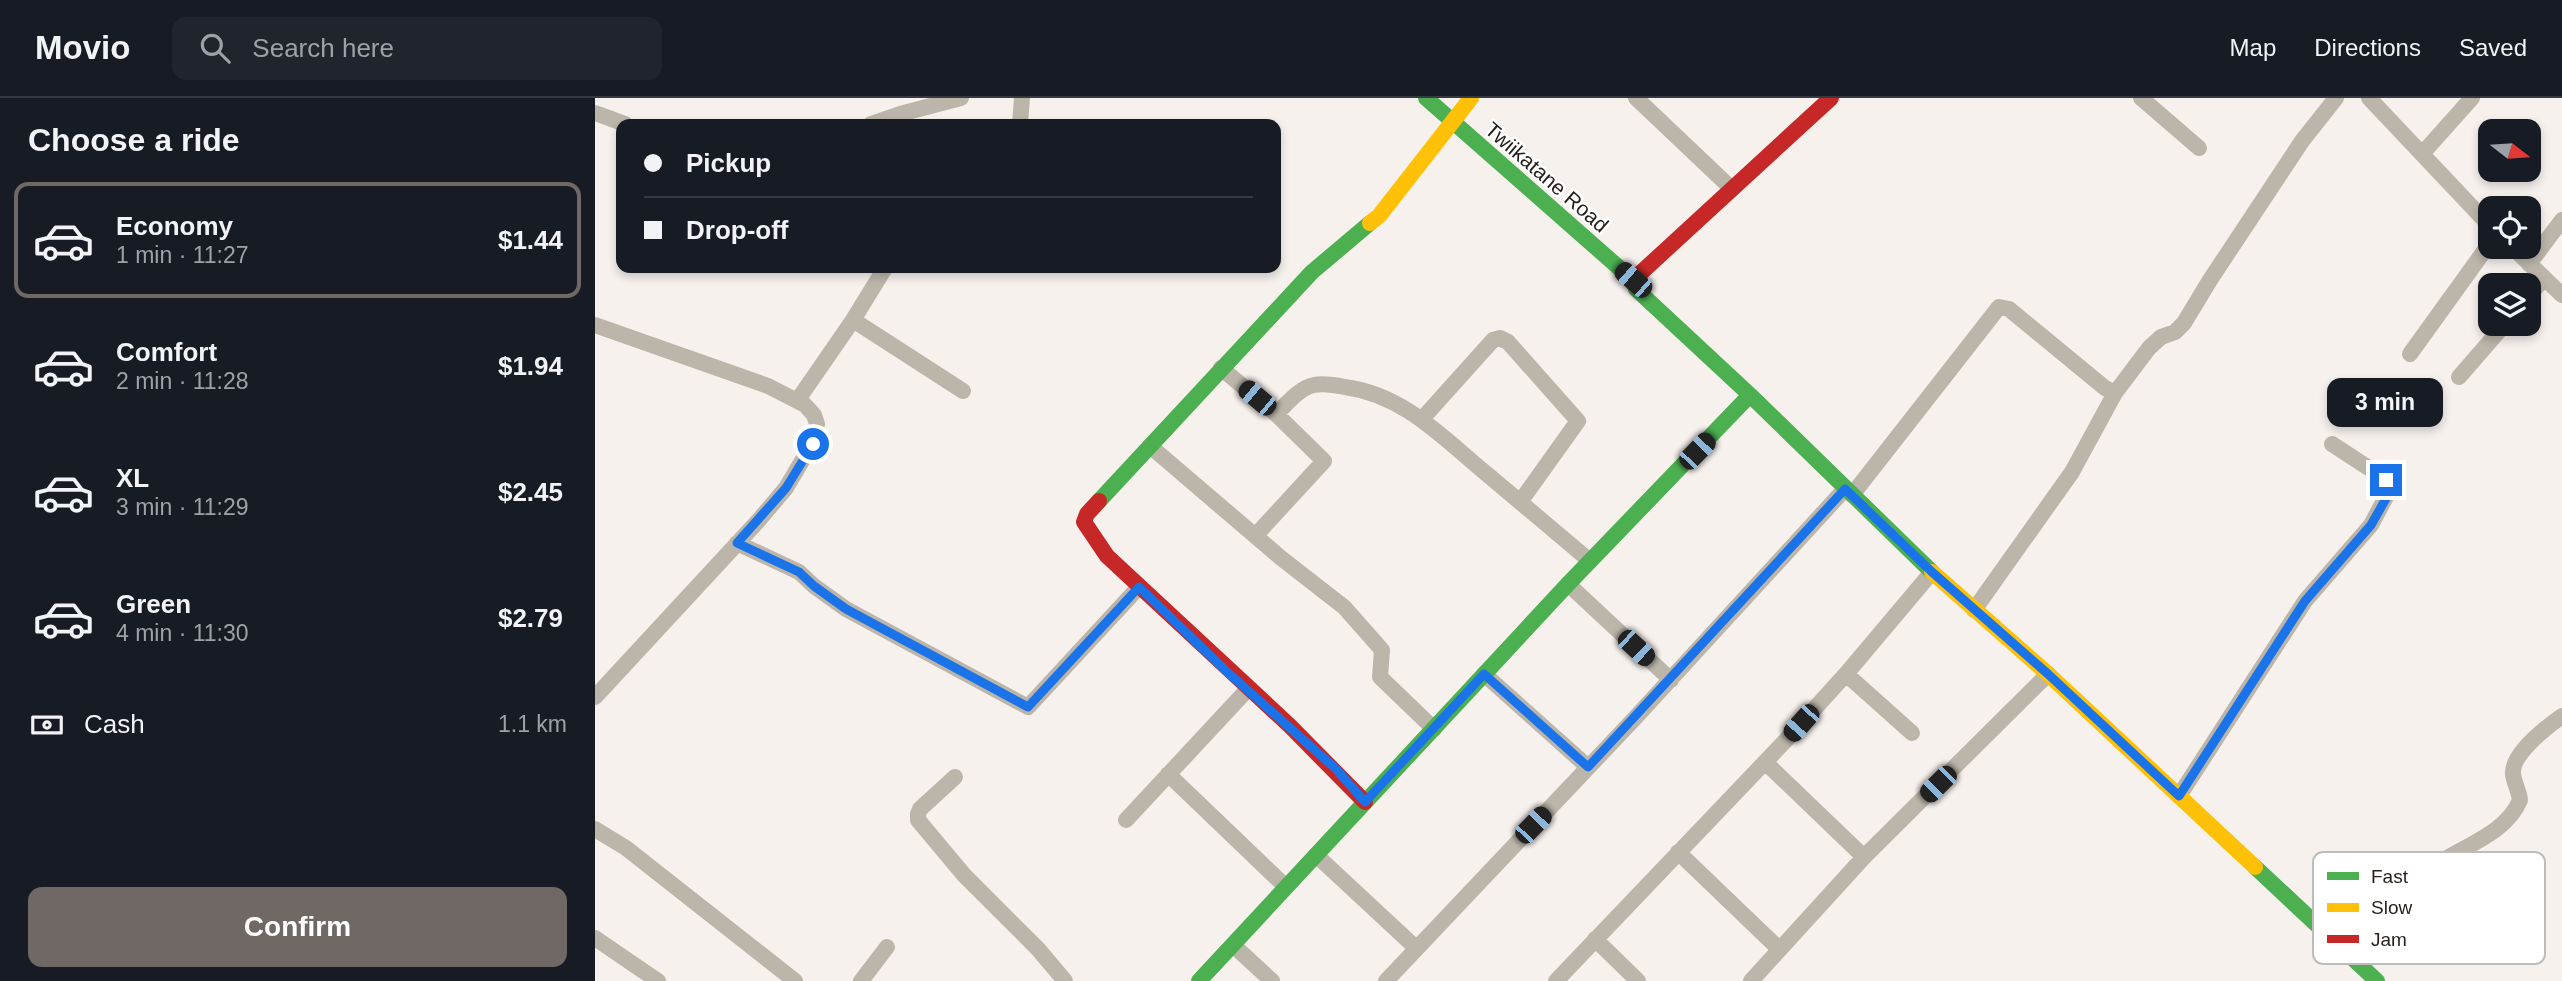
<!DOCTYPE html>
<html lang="en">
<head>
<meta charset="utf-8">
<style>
	:root { --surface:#171b24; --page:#20242c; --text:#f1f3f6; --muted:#9ea1a6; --line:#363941; --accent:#706864 }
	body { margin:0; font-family:Arial,sans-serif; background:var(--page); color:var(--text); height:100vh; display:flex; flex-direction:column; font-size:26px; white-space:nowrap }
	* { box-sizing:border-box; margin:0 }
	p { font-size:23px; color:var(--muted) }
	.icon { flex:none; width:38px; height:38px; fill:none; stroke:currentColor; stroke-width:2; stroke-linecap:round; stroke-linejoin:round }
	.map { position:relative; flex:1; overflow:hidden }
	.sheet { display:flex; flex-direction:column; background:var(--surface); width:595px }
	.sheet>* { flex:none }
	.banner { position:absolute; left:21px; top:21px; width:665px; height:154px; border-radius:14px; box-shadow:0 4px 10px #0003; display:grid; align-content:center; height:154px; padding:0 28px; background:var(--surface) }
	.needle { width:46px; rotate:107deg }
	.tools { position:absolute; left:1883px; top:21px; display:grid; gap:14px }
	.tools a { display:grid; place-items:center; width:63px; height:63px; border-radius:14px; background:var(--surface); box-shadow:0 4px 10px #0003; font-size:35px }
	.end { position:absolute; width:32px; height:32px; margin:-16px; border:9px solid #1a73e8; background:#fff; box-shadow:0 0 0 4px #fff }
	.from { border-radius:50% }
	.bubble { position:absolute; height:49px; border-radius:14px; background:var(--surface); box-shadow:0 4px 10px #0003; font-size:23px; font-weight:700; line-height:49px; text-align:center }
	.car { position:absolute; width:21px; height:42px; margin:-21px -10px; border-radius:9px; box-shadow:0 0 5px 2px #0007; background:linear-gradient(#222 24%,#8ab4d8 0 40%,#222 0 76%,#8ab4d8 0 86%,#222 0) }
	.banner b { display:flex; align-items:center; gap:24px; height:66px; font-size:26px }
	.banner b+b { border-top:2px solid var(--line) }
	.banner i { width:18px; height:18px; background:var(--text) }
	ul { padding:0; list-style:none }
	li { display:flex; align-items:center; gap:21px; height:116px; margin:0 14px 10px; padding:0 14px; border:4px solid transparent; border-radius:14px }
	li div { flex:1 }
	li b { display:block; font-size:26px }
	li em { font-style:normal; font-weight:700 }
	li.on { border-color:var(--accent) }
	li>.icon { width:63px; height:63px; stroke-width:1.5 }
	h2 { padding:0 28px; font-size:32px; line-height:84px }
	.pay { display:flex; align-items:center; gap:18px; height:77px; padding:0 28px; font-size:26px }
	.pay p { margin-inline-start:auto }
	.cta { display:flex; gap:14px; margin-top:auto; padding:14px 28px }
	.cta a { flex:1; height:80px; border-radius:14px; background:var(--accent); color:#fff; font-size:28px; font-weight:700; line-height:80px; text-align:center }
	header { display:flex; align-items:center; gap:42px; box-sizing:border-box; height:98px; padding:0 35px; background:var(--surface); border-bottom:2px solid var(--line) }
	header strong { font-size:33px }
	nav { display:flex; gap:38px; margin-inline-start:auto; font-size:24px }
	.search { width:490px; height:63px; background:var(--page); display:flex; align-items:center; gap:18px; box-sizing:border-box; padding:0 24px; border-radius:14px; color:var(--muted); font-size:26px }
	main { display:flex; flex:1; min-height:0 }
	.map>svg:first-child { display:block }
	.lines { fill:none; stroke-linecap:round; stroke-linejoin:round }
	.street { stroke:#bcb5a9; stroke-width:16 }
	.fast { stroke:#4caf50; stroke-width:16 }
	.slow { stroke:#ffc107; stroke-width:16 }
	.jam { stroke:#c62828; stroke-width:16 }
	.route { stroke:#1a73e8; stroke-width:9 }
	.labels { text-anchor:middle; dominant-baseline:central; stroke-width:5; stroke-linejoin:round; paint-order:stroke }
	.street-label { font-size:21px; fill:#281e19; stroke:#fff }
	.key { fill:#fff; stroke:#bebcba; stroke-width:2 }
	.key-label { font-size:19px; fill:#281e19 }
</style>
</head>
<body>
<header>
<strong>Movio</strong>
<div class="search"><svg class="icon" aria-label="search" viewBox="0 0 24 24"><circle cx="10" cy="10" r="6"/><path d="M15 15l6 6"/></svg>Search here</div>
<nav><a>Map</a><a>Directions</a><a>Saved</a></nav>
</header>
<main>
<section class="sheet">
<h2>Choose a ride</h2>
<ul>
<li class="on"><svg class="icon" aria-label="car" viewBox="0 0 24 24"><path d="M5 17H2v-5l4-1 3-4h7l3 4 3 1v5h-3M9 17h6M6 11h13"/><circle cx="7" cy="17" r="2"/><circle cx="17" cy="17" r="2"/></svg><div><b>Economy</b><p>1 min · 11:27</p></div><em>$1.44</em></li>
<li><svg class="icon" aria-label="car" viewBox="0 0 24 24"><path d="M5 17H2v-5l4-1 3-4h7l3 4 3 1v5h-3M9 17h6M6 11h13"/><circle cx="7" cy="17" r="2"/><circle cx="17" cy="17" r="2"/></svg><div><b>Comfort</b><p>2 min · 11:28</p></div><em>$1.94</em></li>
<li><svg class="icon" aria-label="car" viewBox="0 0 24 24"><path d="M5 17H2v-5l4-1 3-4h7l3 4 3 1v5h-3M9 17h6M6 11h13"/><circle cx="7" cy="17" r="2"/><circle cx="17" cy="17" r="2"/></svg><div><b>XL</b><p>3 min · 11:29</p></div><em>$2.45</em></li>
<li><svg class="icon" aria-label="car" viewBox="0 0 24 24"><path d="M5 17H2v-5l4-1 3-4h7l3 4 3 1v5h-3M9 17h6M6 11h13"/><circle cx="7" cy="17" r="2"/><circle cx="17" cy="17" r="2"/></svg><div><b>Green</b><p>4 min · 11:30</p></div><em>$2.79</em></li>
</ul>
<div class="pay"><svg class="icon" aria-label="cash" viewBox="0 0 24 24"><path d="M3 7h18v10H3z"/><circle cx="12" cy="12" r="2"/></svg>Cash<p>1.1 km</p></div>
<div class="cta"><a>Confirm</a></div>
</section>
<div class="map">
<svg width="1967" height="883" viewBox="0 0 1967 883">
	<rect width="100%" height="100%" fill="#f7f1ee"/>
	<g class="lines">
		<path class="street" d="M 1041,0 L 1137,91
			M 1546,0 L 1604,50
			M 1774,0 L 1895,128
			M 0,15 L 30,26
			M 276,26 L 305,16 L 366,0
			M 425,26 L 427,0
			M 1827,56 L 1877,0
			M 1917,149 L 1967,197
			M 1934,166 L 1967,122
			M 1934,198 L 1949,180
			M 258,222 L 368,293
			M 0,227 L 173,288 L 210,307 L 219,317 L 222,326 L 217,346 L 191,390 L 163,423 L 0,599
			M 1815,256 L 1895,145
			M 626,270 L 681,316 L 729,363 L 661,437
			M 1864,279 L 1910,226
			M 1520,295 L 1554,250 L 1566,239 L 1580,234 L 1589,225 L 1615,182 L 1707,43 L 1741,0
			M 202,303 L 258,222 L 290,170
			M 681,316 C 692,306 704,290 719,287 C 729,285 740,287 750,289 C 810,297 849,341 893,377 C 927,406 961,434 995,463
			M 827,321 L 898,242 L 905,240 L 913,244 L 983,323 L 925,404
			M 555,348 L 686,460 L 749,509 L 787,552 L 785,579 L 839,631
			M 1257,397 L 1404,209 L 1414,211 L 1510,290 L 1520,295 L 1477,374 L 1379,512
			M 142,445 L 204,474 L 219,488 L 251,511 L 433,609 L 544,489
			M 973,486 L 1076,582
			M 889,576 L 993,669
			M 1251,576 L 1317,635
			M 1170,664 L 1269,759
			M 573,676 L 691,789
			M 360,679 L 325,711 L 323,716 L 323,722 L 369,777 L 443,851 L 470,883
			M 1584,698 L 1710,503 L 1776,427 L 1792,397 L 1794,388 L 1786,378 L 1737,346
			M 531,722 L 652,592
			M 0,731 L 31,750 L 200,883
			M 1083,754 L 1184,851
			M 721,757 L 821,850
			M 0,840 L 63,883
			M 1000,841 L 1043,883
			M 638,847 L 677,883
			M 1746,851 C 1774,824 1801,798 1831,774 C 1860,750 1910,739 1925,702 C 1924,693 1919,685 1918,676 C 1916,656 1953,628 1967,618
			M 266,883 L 292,849
			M 791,883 L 1040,620 L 1250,391
			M 961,883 L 1192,641 L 1251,576 L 1337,474
			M 1156,883 L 1269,759 L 1453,576"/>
		<path class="fast" d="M 831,0 L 1038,182 L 1041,191 L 1155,297 L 1337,474
			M 504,403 L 717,174 L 775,125
			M 1660,769 L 1782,883
			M 604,883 L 973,486 L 1155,297"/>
		<path class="slow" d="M 775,125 L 784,118 L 876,0
			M 1337,474 L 1453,576 L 1660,769"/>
		<path class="jam" d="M 1038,182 L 1236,0
			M 504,403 L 492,416 L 489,424 L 512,458 L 695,628 L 770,704"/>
	</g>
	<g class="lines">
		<path class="route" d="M 218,346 L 191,390 L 142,445 L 204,474 L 219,488 L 251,511 L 433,609 L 544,489 L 630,572 L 741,671 L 770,704 L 889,576 L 993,669 L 1250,391 L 1337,474 L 1453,576 L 1584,698 L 1710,503 L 1776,427 L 1793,397 L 1794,388 L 1791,382"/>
	</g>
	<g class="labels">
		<g class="street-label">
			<text transform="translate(952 79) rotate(41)">Twiikatane Road</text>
		</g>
	</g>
	<rect x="1718" y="754" width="232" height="112" rx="10" class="key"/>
	<rect x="1732" y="774" width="32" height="8" fill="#4caf50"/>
	<rect x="1732" y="805" width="32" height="9" fill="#ffc107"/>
	<rect x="1732" y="837" width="32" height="8" fill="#c62828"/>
	<g class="key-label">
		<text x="1776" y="785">Fast</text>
		<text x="1776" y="816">Slow</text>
		<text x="1776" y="848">Jam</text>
	</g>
</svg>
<div class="tools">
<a><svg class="needle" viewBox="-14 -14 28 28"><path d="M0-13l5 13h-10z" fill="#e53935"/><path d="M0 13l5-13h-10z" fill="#9ea1a6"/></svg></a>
<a><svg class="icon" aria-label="locate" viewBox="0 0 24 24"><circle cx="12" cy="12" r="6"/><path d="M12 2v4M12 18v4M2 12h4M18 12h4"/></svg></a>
<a><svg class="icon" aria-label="layers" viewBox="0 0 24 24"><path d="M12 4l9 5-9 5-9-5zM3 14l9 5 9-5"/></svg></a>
</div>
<i class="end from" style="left:218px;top:346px"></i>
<i class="end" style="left:1791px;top:382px"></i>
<div class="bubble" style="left:1732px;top:280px;width:116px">3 min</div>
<i class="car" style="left:1038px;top:182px;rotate:311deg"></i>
<i class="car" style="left:662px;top:300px;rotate:310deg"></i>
<i class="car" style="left:1102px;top:353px;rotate:44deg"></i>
<i class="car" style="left:1041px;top:550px;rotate:133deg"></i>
<i class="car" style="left:1206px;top:625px;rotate:222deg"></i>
<i class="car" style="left:1343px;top:686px;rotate:225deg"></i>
<i class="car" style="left:938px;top:727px;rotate:44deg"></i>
<div class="banner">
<b><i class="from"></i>Pickup</b>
<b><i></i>Drop-off</b>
</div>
</div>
</main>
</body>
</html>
